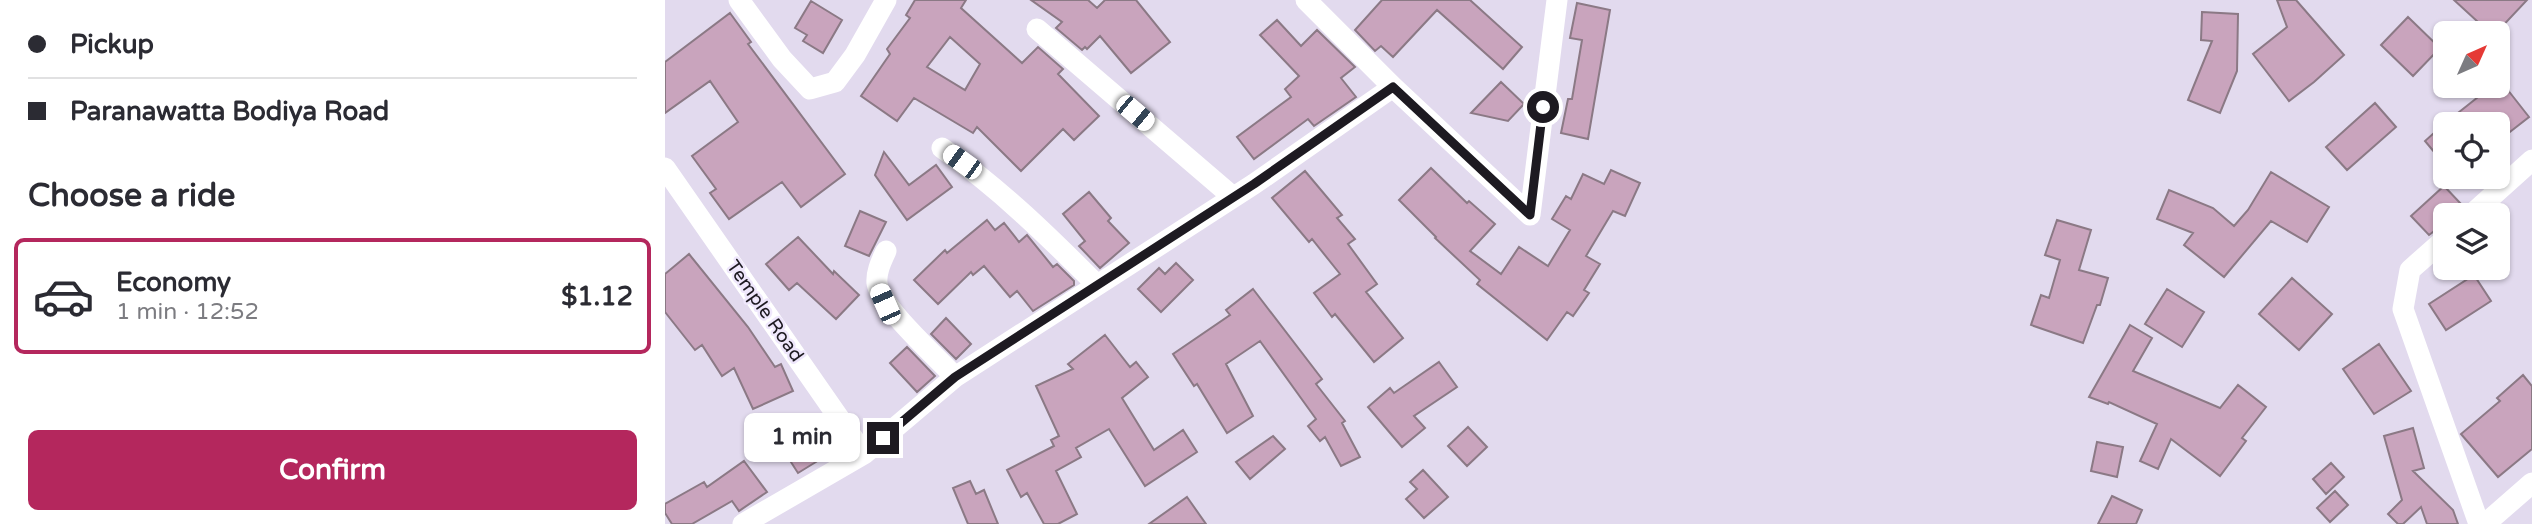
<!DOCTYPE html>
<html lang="en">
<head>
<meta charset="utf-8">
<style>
	:root { --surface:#fff; --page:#f7f7f7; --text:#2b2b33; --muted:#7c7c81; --line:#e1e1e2; --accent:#b4275d }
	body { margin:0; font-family:"Varela Round",sans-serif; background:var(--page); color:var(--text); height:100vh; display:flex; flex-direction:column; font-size:26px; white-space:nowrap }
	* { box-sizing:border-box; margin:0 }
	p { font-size:23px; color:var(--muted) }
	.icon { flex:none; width:38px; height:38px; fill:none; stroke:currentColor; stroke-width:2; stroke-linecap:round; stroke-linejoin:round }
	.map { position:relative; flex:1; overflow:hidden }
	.side { display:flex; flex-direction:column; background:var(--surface); width:665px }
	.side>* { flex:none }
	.banner { display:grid; align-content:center; height:154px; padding:0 28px; background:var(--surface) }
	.needle { width:46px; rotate:45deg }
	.tools { position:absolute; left:1768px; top:21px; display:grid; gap:14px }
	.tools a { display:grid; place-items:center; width:77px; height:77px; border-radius:10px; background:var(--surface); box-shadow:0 2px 5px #0004; font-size:35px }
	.end { position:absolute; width:32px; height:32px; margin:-16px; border:9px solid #1d1a21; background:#fff; box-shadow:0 0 0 4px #fff }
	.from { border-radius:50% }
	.bubble { position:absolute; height:49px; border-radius:10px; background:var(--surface); box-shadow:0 2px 5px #0004; font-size:23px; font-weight:800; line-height:49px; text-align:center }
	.car { position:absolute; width:21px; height:42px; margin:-21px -10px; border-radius:9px; box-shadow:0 0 5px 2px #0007; background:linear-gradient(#fff 24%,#345 0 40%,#fff 0 76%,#345 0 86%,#fff 0) }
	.banner b { display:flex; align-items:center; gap:24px; height:66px; font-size:26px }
	.banner b+b { border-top:2px solid var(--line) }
	.banner i { width:18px; height:18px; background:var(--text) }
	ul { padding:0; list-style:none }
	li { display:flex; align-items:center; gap:21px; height:116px; margin:0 14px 10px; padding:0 14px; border:4px solid transparent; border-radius:10px }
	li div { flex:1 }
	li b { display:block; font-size:26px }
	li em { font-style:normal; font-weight:800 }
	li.on { border-color:var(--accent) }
	li>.icon { width:63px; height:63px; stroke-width:1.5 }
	h2 { padding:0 28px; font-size:32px; line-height:84px }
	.action { display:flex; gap:14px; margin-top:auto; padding:14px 28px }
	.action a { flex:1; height:80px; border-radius:10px; background:var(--accent); color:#fff; font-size:28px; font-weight:800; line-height:80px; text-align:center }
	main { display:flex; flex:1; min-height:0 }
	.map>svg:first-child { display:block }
	.building { fill:#c9a4bd; stroke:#8b7985; stroke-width:2; fill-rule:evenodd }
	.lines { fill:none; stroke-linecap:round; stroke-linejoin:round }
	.minor { stroke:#fff; stroke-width:21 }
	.route { stroke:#1d1a21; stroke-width:9 }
	.labels { text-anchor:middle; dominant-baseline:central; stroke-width:5; stroke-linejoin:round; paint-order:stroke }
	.street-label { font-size:19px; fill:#1d1a21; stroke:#efe7fc }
</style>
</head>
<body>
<main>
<section class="side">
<div class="banner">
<b><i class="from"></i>Pickup</b>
<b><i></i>Paranawatta Bodiya Road</b>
</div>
<h2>Choose a ride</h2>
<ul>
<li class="on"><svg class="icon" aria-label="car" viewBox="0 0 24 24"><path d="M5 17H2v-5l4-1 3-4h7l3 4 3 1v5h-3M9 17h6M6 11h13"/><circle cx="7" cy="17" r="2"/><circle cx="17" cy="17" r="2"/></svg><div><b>Economy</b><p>1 min · 12:52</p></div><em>$1.12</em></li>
</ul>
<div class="action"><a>Confirm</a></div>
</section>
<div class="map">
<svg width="1867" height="524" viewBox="0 0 1867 524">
	<rect width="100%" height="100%" fill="#e2daee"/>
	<path class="building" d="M 250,0 L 301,0 L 296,8 L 357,63 L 373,47 L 398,69 L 393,74 L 434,116 L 409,140 L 398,129 L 356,171 L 312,127 L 308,133 L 249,98 L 232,121 L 196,96 L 225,54 L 222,49 L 245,18 L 241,15 ZM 285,37 L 315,64 L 300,90 L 262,67 Z
		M 366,0 L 423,0 L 432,8 L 440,0 L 471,0 L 505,42 L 466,73 L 435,36 L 422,49 L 420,47 L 417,50 L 391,28 L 397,22 Z
		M 717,0 L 805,0 L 857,47 L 838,69 L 772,10 L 728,57 L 716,46 L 710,51 L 690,30 Z
		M 1612,0 L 1631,0 L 1679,55 L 1649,82 L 1624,101 L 1588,54 L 1622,27 Z
		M 1789,0 L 1862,0 L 1831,33 L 1825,33 Z
		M 146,1 L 177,20 L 158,53 L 138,41 L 142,35 L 130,28 Z
		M 912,3 L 945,10 L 923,139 L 896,133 L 903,99 L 907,99 L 917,40 L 905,38 Z
		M 1537,12 L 1573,14 L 1572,71 L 1555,113 L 1523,100 L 1547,41 L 1536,40 Z
		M 65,13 L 86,42 L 83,44 L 180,174 L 136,207 L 117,182 L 64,219 L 45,193 L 51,189 L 27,156 L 73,122 L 45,81 L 0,113 L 0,62 Z
		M 1743,17 L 1775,48 L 1748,76 L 1716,45 Z
		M 612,20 L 636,46 L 652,30 L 690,67 L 676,78 L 691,97 L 649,126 L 643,119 L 589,159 L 572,137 L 626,97 L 620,89 L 634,76 L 595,35 Z
		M 1835,80 L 1864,117 L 1832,142 L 1832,124 L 1780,124 L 1780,165 L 1760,141 L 1779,124 L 1827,86 L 1832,86 Z
		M 836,82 L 859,104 L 843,121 L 806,113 Z
		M 1710,103 L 1731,127 L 1682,170 L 1661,147 Z
		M 219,152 L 244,185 L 271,165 L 287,187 L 242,220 L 210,175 Z
		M 766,168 L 802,203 L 804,201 L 830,224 L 805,251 L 836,274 L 854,247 L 883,266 L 905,230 L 887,219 L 901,196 L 906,199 L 918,174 L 939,184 L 946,170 L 975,183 L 960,216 L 948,211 L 921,256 L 935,264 L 919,290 L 924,293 L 908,316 L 902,312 L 882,340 L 812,284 L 815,280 L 770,238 L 771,237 L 734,200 Z
		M 640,171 L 677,215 L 672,218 L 690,239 L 683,244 L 712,284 L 701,292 L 738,338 L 709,362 L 670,314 L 667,317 L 649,293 L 675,274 L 647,239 L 644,242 L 607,198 Z
		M 1606,172 L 1664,207 L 1642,242 L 1606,221 L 1559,277 L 1519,245 L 1528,233 L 1492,219 L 1504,190 L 1548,208 L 1569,226 L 1583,210 Z
		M 1779,186 L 1797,205 L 1793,215 L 1780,215 L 1780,226 L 1772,229 L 1764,235 L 1746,216 Z
		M 424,192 L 446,218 L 443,221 L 464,243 L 435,268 L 414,246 L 420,241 L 398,214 Z
		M 195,211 L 221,222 L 204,256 L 180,246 Z
		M 322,220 L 330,230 L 339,223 L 354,242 L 362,235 L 388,267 L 392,264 L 409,281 L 409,285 L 368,311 L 352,291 L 345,297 L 319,266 L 308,275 L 306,272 L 273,304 L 249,280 L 280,250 L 282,253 Z
		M 1392,220 L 1426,230 L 1414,270 L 1443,278 L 1435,305 L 1432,305 L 1418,343 L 1366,325 L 1376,295 L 1384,298 L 1395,260 L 1380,255 Z
		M 133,237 L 168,274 L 169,271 L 194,295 L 171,319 L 132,283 L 124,290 L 101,264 Z
		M 24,254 L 83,327 L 110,367 L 116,364 L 128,391 L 88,409 L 69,368 L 57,376 L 37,345 L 30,350 L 0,312 L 0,274 Z
		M 511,263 L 528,280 L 496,312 L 473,289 L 494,268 L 500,274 Z
		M 1809,275 L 1826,301 L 1781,330 L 1764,304 Z
		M 1627,278 L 1667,314 L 1634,350 L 1594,314 Z
		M 588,289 L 657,379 L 651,384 L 680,421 L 677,423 L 695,457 L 676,466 L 660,437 L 655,441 L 643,426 L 651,419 L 595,341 L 561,364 L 588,416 L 562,433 L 532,384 L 529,386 L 508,354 L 565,315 L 561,310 Z
		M 1502,289 L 1539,312 L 1517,347 L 1480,324 Z
		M 281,318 L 306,344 L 291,359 L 266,334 Z
		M 1465,325 L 1487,338 L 1468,371 L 1555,408 L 1573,385 L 1601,407 L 1577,438 L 1581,441 L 1555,476 L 1506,439 L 1493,469 L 1475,461 L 1492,424 L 1444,402 L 1443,404 L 1424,397 Z
		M 440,335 L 465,367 L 471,362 L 483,377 L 457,398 L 489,450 L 518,430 L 532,452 L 480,486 L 444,429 L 411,448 L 416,457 L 391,471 L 412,514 L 393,524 L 379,524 L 362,493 L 356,497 L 342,470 L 389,446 L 386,440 L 394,436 L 371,386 L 408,369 L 403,364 Z
		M 1714,344 L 1746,391 L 1709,414 L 1678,369 Z
		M 242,347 L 270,376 L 252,392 L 225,363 Z
		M 774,362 L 792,387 L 749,416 L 760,428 L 737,447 L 703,407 L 725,388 L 729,393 Z
		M 1858,375 L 1867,386 L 1867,449 L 1833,477 L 1796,434 L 1835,401 L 1832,398 Z
		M 154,421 L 172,449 L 133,473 L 115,445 Z
		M 803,427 L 822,447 L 802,466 L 783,446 Z
		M 1748,428 L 1759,468 L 1748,471 L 1788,510 L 1793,524 L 1762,524 L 1756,507 L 1738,524 L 1733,524 L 1723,514 L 1737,500 L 1719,436 Z
		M 608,436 L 620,449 L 585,479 L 571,462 Z
		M 1432,442 L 1458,447 L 1452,477 L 1426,471 Z
		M 79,461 L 102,492 L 74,511 L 67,501 L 27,524 L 7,524 L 0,513 L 0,504 L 39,482 L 42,487 Z
		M 1666,463 L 1679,477 L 1661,494 L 1648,479 Z
		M 758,470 L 783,497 L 759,518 L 741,499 L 752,489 L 745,482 Z
		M 305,481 L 311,494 L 319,490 L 333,524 L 303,524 L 288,488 Z
		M 1670,491 L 1683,505 L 1665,522 L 1652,508 Z
		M 1447,496 L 1477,510 L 1471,524 L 1433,524 Z
		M 522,497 L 541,524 L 484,524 Z"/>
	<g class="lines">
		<path class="minor" d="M 74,0 L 117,59 L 145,89 L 170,82 L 190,55 L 221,0
			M 641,0 L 728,87
			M 372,29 L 568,197
			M 277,148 C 334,188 383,236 432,285
			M 0,168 L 199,454
			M 865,215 L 892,0
			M 1806,215 L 1867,160
			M 1780,239 L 1745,270 L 1738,309 L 1814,524
			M 221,251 C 216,262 211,272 212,283 C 215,307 272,357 290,377
			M 78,524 L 199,454 L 290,377 L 589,184 L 728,87 L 865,215
			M 1820,524 L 1867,483"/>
	</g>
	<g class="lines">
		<path class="route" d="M 218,438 L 290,377 L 589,184 L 728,87 L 865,215 L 878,107"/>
	</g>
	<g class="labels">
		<g class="street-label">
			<text transform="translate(100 311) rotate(55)">Temple Road</text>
		</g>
	</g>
</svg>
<div class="tools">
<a><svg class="needle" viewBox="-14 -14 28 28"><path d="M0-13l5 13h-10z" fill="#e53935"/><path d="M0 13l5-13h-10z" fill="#7c7c81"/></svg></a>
<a><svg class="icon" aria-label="locate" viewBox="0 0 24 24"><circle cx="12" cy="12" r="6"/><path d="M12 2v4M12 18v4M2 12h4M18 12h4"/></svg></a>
<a><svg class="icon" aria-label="layers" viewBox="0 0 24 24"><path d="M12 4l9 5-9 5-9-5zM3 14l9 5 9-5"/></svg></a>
</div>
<i class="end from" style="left:878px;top:107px"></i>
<i class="end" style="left:218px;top:438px"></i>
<div class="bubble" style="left:79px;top:413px;width:116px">1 min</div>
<i class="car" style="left:470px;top:113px;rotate:130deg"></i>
<i class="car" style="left:297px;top:162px;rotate:306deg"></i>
<i class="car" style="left:220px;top:304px;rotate:336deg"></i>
</div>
</main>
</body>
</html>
